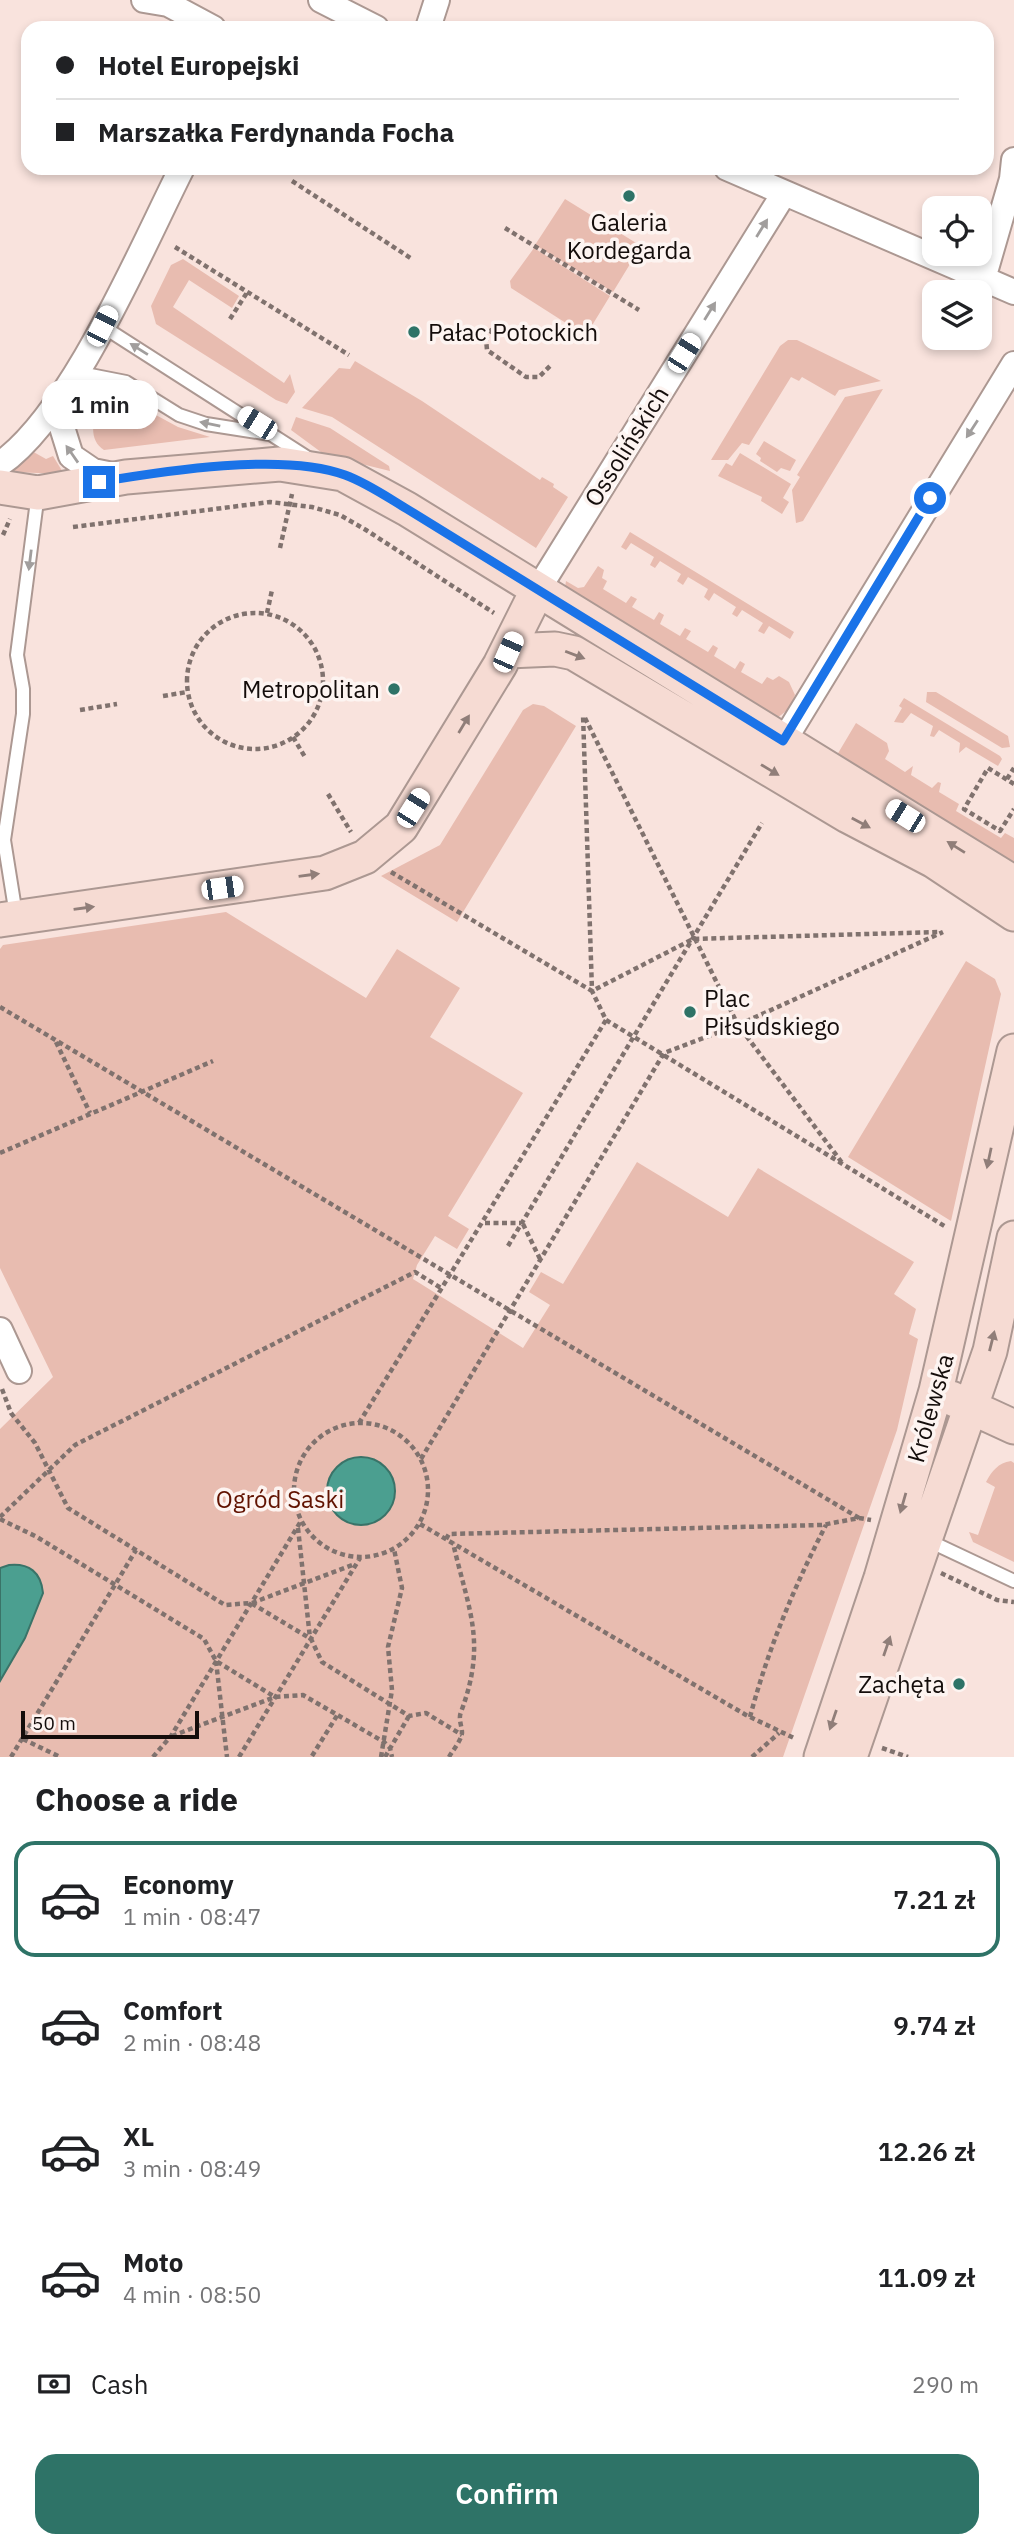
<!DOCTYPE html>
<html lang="en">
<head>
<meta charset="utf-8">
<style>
	:root { --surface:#fff; --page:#f2f2f2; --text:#202124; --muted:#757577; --line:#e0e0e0; --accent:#2e7367 }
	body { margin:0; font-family:"IBM Plex Sans",sans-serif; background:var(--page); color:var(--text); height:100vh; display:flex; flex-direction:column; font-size:26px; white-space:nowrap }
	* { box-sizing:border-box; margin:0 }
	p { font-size:23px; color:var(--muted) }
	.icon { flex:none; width:38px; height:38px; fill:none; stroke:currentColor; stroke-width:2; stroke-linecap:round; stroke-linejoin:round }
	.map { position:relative; height:1757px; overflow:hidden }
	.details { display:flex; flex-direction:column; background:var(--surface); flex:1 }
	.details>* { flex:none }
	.hud { position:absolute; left:21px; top:21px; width:973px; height:154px; border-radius:21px; box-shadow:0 4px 10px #0003; display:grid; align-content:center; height:154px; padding:0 35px; background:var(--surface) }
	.fabs { position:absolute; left:922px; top:196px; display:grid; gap:14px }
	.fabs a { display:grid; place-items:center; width:70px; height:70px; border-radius:14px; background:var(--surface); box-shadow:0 4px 10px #0003; font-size:35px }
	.scale { position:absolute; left:21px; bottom:18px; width:178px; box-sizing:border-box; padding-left:7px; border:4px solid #140d0b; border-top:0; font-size:19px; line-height:24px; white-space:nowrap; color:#140d0b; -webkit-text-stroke:5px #fdf4f1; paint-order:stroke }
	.end { position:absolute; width:32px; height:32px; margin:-16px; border:9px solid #1a73e8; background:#fff; box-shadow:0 0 0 4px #fff }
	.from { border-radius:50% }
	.bubble { position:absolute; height:49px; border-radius:21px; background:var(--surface); box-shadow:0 4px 10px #0003; font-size:23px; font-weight:600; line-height:49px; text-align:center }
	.car { position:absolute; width:21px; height:42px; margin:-21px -10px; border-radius:9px; box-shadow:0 0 5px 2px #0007; background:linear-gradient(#fff 24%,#345 0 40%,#fff 0 76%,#345 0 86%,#fff 0) }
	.hud b { display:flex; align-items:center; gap:24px; height:66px; font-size:26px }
	.hud b+b { border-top:2px solid var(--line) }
	.hud i { width:18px; height:18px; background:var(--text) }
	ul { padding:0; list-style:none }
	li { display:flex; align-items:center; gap:21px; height:116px; margin:0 14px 10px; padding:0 21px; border:4px solid transparent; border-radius:21px }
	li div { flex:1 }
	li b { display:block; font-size:26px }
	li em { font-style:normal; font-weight:600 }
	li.selected { border-color:var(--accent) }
	li>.icon { width:63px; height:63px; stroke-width:1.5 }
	h2 { padding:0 35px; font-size:32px; line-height:84px }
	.pay { display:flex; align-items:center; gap:18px; height:77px; padding:0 35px; font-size:26px }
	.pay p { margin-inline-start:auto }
	.action { display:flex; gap:14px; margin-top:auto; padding:14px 35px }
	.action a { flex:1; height:80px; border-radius:21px; background:var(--accent); color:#fff; font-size:28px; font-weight:600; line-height:80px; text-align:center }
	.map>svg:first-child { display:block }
	.green { fill:#e8bcb0 }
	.water { fill:#4b9f90; stroke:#3a7368; stroke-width:2 }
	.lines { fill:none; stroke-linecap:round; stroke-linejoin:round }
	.lane-casing { stroke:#ac9892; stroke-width:16 }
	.street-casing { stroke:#ac9892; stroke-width:28 }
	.secondary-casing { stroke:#ac9892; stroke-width:37 }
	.path { stroke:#80726e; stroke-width:4.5; stroke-dasharray:5 3.5; stroke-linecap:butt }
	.lane { stroke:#fff; stroke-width:12 }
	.street { stroke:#fff; stroke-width:24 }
	.secondary { stroke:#f6dbd3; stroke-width:33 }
	.oneway { fill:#a19e9d }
	.oneway2 { fill:#907e79 }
	.route { stroke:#1a73e8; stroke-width:9 }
	.poi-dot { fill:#2e7367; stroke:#fdf4f1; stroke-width:2.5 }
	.labels { text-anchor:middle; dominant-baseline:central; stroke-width:7; stroke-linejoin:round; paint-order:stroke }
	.poi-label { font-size:24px; fill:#140d0b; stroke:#fdf4f1; text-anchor:start }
	.street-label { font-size:24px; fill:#140d0b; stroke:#fdf4f1 }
	.park-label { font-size:24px; fill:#611200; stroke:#fdf4f1 }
</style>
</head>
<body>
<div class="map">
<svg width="1014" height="1757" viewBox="0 0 1014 1757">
	<rect width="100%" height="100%" fill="#f9e3dd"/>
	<path class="green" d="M 565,199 L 641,246 L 613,292 L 535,245 Z
		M 534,248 L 610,296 L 588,332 L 580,332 L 511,288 L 510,281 Z
		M 183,259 L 239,296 L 232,308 L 189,280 L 173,307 L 284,383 L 290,374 L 295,392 L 287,404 L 276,400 L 156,324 L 151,306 L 171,265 Z
		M 788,340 L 797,340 L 881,381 L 839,390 L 835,396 L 802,377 L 799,381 L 791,377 L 749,445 L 742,443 L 728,460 L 711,460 L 780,346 Z
		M 355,361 L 422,401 L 540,480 L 542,477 L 554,484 L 553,487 L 568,497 L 536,548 L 332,417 L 302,408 L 339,368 L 350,369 Z
		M 108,389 L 178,427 L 210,437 L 104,450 C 83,437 97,405 108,389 Z
		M 883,389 L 803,521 L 796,523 L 792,490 L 800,477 L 797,475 L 845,397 Z
		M 296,417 L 330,428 L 389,466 L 390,471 L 325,455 L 291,430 Z
		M 764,441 L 796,460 L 790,471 L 781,468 L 777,472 L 760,461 L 761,458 L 756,454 Z
		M 30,450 L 46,459 L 53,456 L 64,474 L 12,472 Z
		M 740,453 L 791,484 L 783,498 L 789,502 L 782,514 L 761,501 L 762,497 L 718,476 L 726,463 L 732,466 Z
		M 630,532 L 794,632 L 790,639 L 769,626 L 764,634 L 758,631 L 763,623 L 742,610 L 737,617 L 732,614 L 736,607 L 714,593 L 709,601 L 704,597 L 708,589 L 688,577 L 683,585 L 677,581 L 681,574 L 660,561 L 655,568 L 650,565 L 654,557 L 631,543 L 626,550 L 621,547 Z
		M 598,566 L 604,570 L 602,578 L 607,581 L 603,589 L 626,603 L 631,596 L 637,599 L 632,607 L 654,620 L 659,612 L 664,615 L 660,624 L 680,636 L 685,628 L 691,631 L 686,639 L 708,652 L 713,645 L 718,648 L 714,656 L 735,669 L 740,661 L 745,664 L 741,672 L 762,684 L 767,677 L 773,680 L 779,676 L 789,682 L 795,695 L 789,709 L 777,718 L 565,587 L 566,581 L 578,588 L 584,587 Z
		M 927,692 L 936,692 L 1008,736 L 1010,747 L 1002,748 L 926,702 Z
		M 904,698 L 1000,756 L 1002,759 L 998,766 L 966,747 L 959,753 L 960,743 L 939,730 L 934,737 L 930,736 L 933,726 L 911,713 L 903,723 L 894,722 L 902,708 L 899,706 Z
		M 533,704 L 544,706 L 576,726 L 457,922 L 381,876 L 440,845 L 523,710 Z
		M 856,723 L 887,743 L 889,751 L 885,759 L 905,772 L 913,766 L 911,775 L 932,788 L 938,782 L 941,783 L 939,792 L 959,804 L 956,811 L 1001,838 L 1005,833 L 1014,838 L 1014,868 L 834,760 Z
		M 226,912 L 366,998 L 397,949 L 460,988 L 430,1037 L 523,1093 L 448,1216 L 469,1229 L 457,1249 L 435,1236 L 417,1265 L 413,1279 L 523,1348 L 550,1305 L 529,1292 L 541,1272 L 563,1284 L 637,1162 L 728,1217 L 758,1168 L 914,1262 L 894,1294 L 916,1309 L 909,1334 L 918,1339 L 897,1430 L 783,1757 L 0,1757 L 0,1429 L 53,1377 L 0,1268 L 0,949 L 3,945 Z
		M 966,961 L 995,979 L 1001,994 L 951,1221 L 848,1157 Z
		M 1011,1461 L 1014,1463 L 1014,1562 L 973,1542 L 969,1532 L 978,1535 L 995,1487 L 986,1482 C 992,1471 998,1463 1011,1461 Z"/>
	<path class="water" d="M327 1491a34 34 0 1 1 68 0a34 34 0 1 1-68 0Z
		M 9,1565 C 29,1563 41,1572 43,1593 L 25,1638 L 0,1681 L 0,1568 Z"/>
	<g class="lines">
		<g class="lane-casing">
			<path id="lane" d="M 102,326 L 308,458
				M 75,372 L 126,382 L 179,415 L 206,424 L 270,434
				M 16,915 L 4,840 L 23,714 L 23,689 L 17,655 L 38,493
				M 927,1540 L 1014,1581"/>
		</g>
		<g class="street-casing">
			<path id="street" d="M 144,0 L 168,4 L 213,28
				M 321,0 L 376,28
				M 428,28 L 437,0
				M 727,168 L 1014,292
				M 983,279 L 1012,179 L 1014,160
				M 62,395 L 61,424 L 71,456 L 93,471 L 118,476
				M 0,464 C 72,414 141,249 182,168
				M 537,591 L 783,195
				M 783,742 L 1014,364
				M 0,1330 L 19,1371"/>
		</g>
		<g class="secondary-casing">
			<path id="secondary" d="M 0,487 L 38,493 L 126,477 L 280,464 L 343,474 L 407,509 L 1014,883
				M 508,651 L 555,649 L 574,653 L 848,816 L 934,861 L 1014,914
				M 0,920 L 325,873 L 365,857 L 401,827 L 500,665 L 537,591
				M 951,1398 L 1014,1427
				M 821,1757 L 881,1578 L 936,1391 L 1014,1051
				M 850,1757 L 990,1351 L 1014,1238"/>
		</g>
		<path class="path" d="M 292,181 L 412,259
			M 505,228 L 639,310
			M 175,247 L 349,355
			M 230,319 L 248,291
			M 492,329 L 486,339 L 487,350 L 526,377 L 539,377 L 550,366
			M 73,527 L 270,502 L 312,507 L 340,515 L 366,530 L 494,613
			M 3,535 L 10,519
			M 280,548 L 292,494
			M187 681a68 68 0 1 1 136 0a68 68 0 1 1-136 0Z
			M 267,613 L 272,590
			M 163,696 L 187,692
			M 80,710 L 117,704
			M 585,718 L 738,1025 L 843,1164
			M 293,737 L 305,757
			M 1007,779 L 1014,768
			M 1014,784 L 988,768 L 964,809 L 1000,831 L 1014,809
			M 328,794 L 351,832
			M 391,872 L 592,991 L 693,939 L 938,932
			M 0,1007 L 859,1518
			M 606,1020 L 946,1227
			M 56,1042 L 90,1113
			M 0,1153 L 213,1061
			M 485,1223 L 521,1223
			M 523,1224 L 540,1259
			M 508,1246 L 762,823
			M 2,1389 L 11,1413 L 35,1443 L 68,1508 L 225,1605 L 251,1603 L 311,1639 L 322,1662 L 409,1716 L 426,1713 L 462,1735
			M294 1490a67 67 0 1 1 134 0a67 67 0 1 1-134 0Z
			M 359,1423 L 606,1020 L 592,991 L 583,714
			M 421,1459 L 664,1053 L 738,1025 L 943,932
			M 0,1517 L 75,1445 L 415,1272 L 441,1288
			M 0,1519 L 37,1537 L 204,1639 L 216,1661 L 275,1697 L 303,1695 L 384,1742 L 390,1748 L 392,1757
			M 420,1524 L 746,1715 L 796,1739
			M 298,1528 L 310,1638
			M 446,1539 L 449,1534 L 822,1525 L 859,1518 L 871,1520
			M 941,1573 L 997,1600 L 1014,1602
			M 252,1603 L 355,1564
			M 216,1661 L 227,1757
			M 750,1717 C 768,1649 794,1587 826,1525
			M 172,1736 L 275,1697
			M 23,1739 L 60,1757
			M 882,1748 L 908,1757
			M 312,1756 L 338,1714
			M 11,1757 L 136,1550
			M 153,1757 L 171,1736 L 301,1521
			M 239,1757 L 360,1558
			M 381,1757 L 392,1690 L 388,1647 L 402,1588 L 394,1549
			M 385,1757 L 409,1716
			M 449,1757 C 453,1750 461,1741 462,1733 C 462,1726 458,1719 461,1712 C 487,1642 469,1612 453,1543
			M 752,1757 L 779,1733"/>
		<use href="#lane" class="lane"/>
		<use href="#street" class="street"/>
		<use href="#secondary" class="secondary"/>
	</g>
	<defs><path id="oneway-solid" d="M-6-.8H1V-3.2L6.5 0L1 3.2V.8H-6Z" transform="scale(1.75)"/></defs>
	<g class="oneway">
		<use href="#oneway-solid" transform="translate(762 228) rotate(-58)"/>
		<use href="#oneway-solid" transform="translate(710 311) rotate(-58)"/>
		<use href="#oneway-solid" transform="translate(139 349) rotate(-148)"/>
		<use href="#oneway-solid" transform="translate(210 424) rotate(-168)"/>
		<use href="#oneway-solid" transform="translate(972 429) rotate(123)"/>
		<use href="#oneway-solid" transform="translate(72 454) rotate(-125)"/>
		<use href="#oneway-solid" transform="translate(30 560) rotate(97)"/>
	</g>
	<g class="oneway2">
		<use href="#oneway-solid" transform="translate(575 655) rotate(21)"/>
		<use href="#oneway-solid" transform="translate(464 724) rotate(-59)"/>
		<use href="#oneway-solid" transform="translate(770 770) rotate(31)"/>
		<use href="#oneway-solid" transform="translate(861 823) rotate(28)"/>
		<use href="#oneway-solid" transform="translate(956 847) rotate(-148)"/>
		<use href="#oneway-solid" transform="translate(309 875) rotate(-8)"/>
		<use href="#oneway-solid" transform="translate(84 908) rotate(-8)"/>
		<use href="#oneway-solid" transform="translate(989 1158) rotate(102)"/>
		<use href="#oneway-solid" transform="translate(992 1341) rotate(-76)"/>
		<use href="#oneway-solid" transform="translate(903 1503) rotate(106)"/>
		<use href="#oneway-solid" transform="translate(887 1646) rotate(-71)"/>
		<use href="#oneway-solid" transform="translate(833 1720) rotate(109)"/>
	</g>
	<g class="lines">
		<path class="route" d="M 99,482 C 164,471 284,452 345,475 C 367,483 387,497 407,509 L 783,741 L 930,498"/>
	</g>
	<g class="poi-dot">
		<circle cx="629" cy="196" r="7"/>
		<circle cx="414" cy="332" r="7"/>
		<circle cx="394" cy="689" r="7"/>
		<circle cx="690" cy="1012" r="7"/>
		<circle cx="959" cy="1684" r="7"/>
	</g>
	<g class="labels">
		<g class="poi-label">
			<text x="629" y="222" text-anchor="middle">Galeria<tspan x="629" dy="28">Kordegarda</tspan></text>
			<text x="428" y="332">Pałac Potockich</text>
			<text x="380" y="689" text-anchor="end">Metropolitan</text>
			<text x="704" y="998">Plac<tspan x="704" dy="28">Piłsudskiego</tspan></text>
			<text x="945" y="1684" text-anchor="end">Zachęta</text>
		</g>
		<g class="street-label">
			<text transform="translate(626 446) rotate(-58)">Ossolińskich</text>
			<text transform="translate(930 1408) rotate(-74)">Królewska</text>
		</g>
		<g class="park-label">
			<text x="280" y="1499">Ogród Saski</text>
		</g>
	</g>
</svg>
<div class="fabs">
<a><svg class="icon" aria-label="locate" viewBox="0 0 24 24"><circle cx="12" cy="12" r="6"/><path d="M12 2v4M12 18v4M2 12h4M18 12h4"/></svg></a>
<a><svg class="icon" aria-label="layers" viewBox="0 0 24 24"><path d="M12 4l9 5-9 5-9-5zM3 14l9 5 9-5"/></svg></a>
</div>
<div class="scale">50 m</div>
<i class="end from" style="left:930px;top:498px"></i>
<i class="end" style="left:99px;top:482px"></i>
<div class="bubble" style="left:42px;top:380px;width:116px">1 min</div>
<i class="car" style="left:102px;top:326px;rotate:27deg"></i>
<i class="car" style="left:684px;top:353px;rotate:32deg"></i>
<i class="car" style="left:257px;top:423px;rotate:302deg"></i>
<i class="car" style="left:508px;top:652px;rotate:24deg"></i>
<i class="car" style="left:413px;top:808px;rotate:32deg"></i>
<i class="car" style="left:905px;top:816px;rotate:302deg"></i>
<i class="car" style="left:222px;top:888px;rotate:82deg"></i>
<div class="hud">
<b><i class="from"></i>Hotel Europejski</b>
<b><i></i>Marszałka Ferdynanda Focha</b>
</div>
</div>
<section class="details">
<h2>Choose a ride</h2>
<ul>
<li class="selected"><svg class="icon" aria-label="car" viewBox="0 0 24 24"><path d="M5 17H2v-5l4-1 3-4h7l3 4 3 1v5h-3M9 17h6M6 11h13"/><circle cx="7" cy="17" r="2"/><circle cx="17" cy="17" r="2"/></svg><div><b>Economy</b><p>1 min · 08:47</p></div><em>7.21 zł</em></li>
<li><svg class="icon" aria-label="car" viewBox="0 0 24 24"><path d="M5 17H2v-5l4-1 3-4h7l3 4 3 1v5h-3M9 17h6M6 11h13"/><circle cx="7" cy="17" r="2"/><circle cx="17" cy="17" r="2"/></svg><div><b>Comfort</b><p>2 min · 08:48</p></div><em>9.74 zł</em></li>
<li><svg class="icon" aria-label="car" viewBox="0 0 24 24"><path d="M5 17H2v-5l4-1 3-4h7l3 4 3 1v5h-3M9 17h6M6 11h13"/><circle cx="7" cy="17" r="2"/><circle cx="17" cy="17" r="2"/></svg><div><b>XL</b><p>3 min · 08:49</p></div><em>12.26 zł</em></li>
<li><svg class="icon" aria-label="car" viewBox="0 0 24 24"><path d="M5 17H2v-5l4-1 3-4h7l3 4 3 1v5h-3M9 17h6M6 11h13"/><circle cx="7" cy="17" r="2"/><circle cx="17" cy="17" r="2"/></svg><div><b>Moto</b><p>4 min · 08:50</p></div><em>11.09 zł</em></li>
</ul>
<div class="pay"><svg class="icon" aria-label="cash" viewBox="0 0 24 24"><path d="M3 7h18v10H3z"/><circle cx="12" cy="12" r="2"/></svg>Cash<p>290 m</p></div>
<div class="action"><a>Confirm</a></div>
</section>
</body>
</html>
